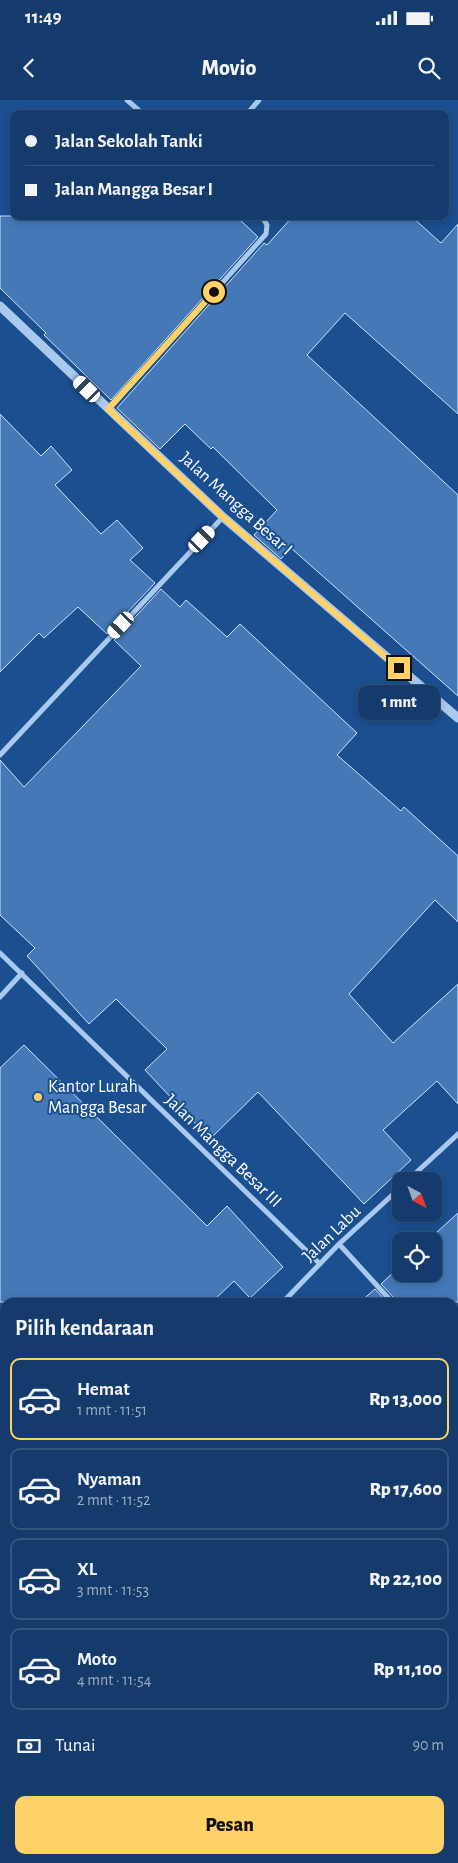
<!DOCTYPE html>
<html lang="id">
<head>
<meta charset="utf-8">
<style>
	:root { --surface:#143b6b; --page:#214673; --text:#f1f3f6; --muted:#9dadc1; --line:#33557e; --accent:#ffd166 }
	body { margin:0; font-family:"Alegreya Sans",sans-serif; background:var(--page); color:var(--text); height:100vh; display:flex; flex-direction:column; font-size:19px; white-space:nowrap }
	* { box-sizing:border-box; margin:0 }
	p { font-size:16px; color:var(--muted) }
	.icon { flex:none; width:28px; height:28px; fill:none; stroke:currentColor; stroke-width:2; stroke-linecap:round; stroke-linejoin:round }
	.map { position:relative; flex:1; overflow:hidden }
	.sheet { position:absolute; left:0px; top:1198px; width:459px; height:566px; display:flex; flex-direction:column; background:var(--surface); border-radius:15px 15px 0 0; box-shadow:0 2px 8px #0003,0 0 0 1px var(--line) }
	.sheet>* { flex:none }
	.hud { position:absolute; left:10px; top:10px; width:439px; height:110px; border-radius:10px; box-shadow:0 2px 8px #0003,0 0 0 1px var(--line); display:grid; align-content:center; height:110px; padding:0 15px; background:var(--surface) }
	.needle { width:32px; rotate:139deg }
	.fabs { position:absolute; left:392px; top:1072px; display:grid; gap:10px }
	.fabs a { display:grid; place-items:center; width:50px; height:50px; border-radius:10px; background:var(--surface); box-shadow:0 2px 8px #0003,0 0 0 1px var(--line); font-size:25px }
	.end { position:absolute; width:22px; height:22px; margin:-11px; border:6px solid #ffd166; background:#111; box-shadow:0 0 0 2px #111 }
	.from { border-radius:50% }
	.bubble { position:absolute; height:35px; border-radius:10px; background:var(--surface); box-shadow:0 2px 8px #0003,0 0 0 1px var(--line); font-size:16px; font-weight:800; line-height:35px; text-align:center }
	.car { position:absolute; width:15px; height:30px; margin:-15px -8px; border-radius:6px; box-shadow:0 0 4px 1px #0007; background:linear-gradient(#fff 24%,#345 0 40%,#fff 0 76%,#345 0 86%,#fff 0) }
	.hud b { display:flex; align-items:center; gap:18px; height:48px; font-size:19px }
	.hud b+b { border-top:1px solid var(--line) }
	.hud i { width:12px; height:12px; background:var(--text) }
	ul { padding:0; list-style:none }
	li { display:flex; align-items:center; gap:15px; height:82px; margin:0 10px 8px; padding:0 5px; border:2px solid var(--line); border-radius:10px }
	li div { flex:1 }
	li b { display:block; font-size:19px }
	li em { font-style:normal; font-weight:800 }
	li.selected { border-color:var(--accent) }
	li>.icon { width:45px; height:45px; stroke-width:1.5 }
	h2 { padding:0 15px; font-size:22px; line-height:60px }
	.pay { display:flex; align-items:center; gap:12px; height:55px; padding:0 15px; font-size:19px }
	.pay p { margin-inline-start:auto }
	.primary-button { display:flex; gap:10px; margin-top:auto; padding:10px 15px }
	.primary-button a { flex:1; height:58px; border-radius:10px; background:var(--accent); color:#111; font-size:20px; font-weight:800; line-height:58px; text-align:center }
	.status { display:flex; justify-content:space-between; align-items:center; height:35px; padding:0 25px; background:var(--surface); direction:ltr }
	.status svg { height:14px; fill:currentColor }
	header { display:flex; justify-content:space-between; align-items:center; height:65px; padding:0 15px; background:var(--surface); font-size:22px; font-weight:800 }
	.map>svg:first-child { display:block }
	.building { fill:#4478b7; stroke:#cfe3fa }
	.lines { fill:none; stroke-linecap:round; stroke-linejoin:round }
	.minor { stroke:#a9c9ee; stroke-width:5 }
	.tertiary { stroke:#a9c9ee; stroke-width:9 }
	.route { stroke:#ffd166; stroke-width:6 }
	.poi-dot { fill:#ffd166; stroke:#1b4f8f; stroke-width:2 }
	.labels { text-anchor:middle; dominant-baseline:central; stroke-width:4; stroke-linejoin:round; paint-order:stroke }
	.street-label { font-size:18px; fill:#fff; stroke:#1b4f8f }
	.poi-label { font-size:18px; fill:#fff; stroke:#1b4f8f; text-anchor:start }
</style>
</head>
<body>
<div class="status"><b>11:49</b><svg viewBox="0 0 49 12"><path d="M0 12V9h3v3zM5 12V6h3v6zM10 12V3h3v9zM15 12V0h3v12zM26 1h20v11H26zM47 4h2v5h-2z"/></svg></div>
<header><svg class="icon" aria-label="back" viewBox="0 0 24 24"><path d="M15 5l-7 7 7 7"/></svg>Movio<svg class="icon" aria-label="search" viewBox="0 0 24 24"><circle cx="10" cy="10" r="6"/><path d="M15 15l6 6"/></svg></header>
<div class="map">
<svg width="458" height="1763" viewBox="0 0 458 1763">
	<rect width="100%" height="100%" fill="#1b4f8f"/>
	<path class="building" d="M 0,116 L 236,116 L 258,137 L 111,300 L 44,235 L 46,233 L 0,188 Z
		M 293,116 L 411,116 L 441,143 L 458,124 L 458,314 L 345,213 L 307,255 L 458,395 L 458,596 L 291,448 L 281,459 L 254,435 L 277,410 L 213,347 L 211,349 L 185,324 L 160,349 L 117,308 L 264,143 L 267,145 Z
		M 0,314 L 41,356 L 51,346 L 72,370 L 55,385 L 101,434 L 117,420 L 143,448 L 130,460 L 155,483 L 107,534 L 78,507 L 44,538 L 39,533 L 0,572 Z
		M 161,489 L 180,507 L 186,500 L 227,537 L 240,524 L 357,633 L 337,655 L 401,711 L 404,707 L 458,756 L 458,822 L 435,800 L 349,894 L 393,943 L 458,884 L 458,1004 L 437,981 L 383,1030 L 411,1060 L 364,1104 L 258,992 L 210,1039 L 145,970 L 167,949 L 116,899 L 89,924 L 27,856 L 35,848 L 0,815 L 0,660 L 24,687 L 141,566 L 114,540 Z
		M 24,945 L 207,1126 L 227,1106 L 283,1167 L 250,1198 L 234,1181 L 212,1202 L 0,1202 L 0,968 Z
		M 458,1113 L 458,1202 L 396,1202 L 395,1199 L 381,1184 L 401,1165 L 401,1174 L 434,1174 L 434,1141 L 427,1141 Z
		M 375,1189 L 387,1202 L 360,1202 Z"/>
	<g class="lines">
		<path class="minor" d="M 127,0 L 143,14
			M 247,14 L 259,0
			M 109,309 L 266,134 L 267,125 L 262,116
			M 0,655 L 223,417
			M 0,853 L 320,1164
			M 0,897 L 22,873
			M 407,1081 L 458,1034
			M 339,1144 L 392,1202
			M 283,1202 L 339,1144 L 401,1087
			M 0,1244 L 5,1250
			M 454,1271 L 458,1275
			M 454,1312 L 458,1309
			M 454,1497 L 458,1501
			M 0,1518 L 5,1513
			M 454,1535 L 458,1529
			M 409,1759 L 412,1763
			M 178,1763 L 183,1759
			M 320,1763 L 325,1759"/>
		<path class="tertiary" d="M 0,206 L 223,417 L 458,618"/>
	</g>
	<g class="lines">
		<path class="route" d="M 214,192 L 108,309 L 223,417 L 399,568"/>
	</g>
	<circle class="poi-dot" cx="38" cy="997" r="5"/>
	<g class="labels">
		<g class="street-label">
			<text transform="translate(236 404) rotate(42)">Jalan Mangga Besar I</text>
			<text transform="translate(223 1051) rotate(44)">Jalan Mangga Besar III</text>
			<text transform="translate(332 1134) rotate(-44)">Jalan Labu</text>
		</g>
		<g class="poi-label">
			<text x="48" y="987">Kantor Lurah<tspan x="48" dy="21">Mangga Besar</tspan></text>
		</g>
	</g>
</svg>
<div class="fabs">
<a><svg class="needle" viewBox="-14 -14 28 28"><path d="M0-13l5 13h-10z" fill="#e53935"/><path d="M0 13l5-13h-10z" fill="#9dadc1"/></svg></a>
<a><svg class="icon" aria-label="locate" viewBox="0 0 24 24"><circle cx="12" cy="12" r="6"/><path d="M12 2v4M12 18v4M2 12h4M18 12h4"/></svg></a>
</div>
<i class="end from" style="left:214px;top:192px"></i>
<i class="end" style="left:399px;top:568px"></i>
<div class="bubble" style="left:358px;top:585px;width:82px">1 mnt</div>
<i class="car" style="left:87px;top:289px;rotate:314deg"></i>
<i class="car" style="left:202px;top:439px;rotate:44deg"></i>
<i class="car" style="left:121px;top:525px;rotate:223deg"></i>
<div class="hud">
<b><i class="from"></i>Jalan Sekolah Tanki</b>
<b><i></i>Jalan Mangga Besar I</b>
</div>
<section class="sheet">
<h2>Pilih kendaraan</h2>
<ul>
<li class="selected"><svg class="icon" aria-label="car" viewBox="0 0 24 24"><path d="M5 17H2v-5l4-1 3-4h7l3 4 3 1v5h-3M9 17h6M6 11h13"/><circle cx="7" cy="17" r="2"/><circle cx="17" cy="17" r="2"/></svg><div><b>Hemat</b><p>1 mnt · 11:51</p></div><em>Rp 13,000</em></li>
<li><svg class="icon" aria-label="car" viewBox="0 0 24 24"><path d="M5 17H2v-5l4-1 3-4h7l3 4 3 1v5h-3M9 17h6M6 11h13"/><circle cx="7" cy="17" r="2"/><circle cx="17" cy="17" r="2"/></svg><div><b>Nyaman</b><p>2 mnt · 11:52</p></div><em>Rp 17,600</em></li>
<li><svg class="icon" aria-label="car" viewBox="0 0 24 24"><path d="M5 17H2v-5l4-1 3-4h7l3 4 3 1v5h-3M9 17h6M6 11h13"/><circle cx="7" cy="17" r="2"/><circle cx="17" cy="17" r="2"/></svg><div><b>XL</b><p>3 mnt · 11:53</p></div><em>Rp 22,100</em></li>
<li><svg class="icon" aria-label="car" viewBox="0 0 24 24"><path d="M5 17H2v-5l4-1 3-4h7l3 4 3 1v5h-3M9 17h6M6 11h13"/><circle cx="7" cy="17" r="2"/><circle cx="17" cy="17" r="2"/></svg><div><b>Moto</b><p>4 mnt · 11:54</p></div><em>Rp 11,100</em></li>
</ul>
<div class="pay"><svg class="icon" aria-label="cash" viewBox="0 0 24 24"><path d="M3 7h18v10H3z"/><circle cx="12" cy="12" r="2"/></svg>Tunai<p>90 m</p></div>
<div class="primary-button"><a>Pesan</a></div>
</section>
</div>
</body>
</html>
